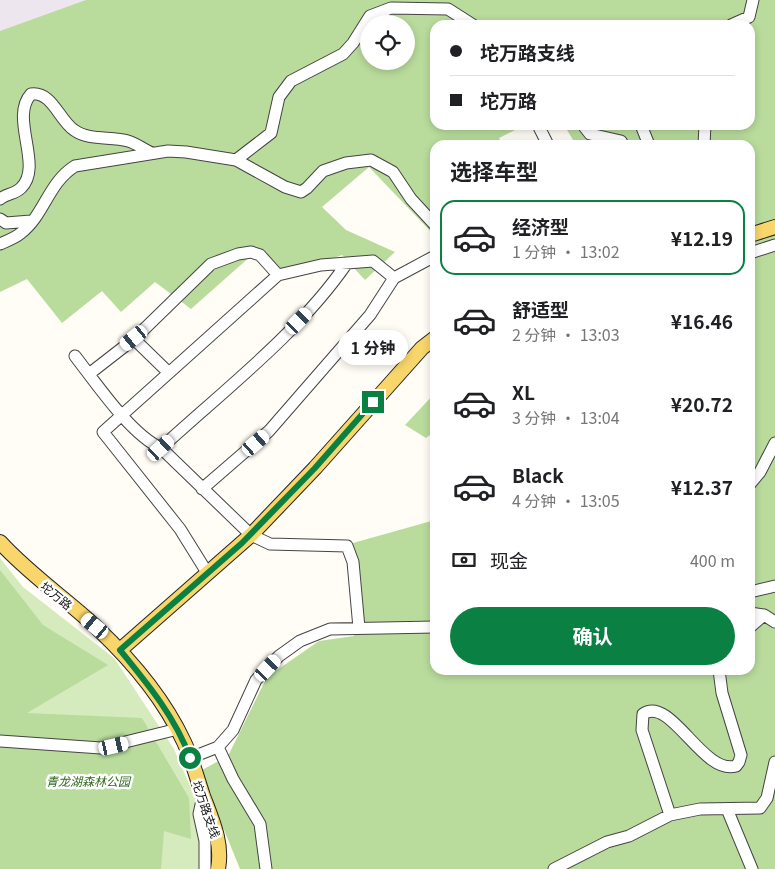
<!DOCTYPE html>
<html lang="zh">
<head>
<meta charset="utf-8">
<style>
	:root { --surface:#fff; --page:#f6f6f6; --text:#202124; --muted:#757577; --line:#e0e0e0; --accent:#0b8043 }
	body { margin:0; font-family:Georgia,"Noto Sans SC",serif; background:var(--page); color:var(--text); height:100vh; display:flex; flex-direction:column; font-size:19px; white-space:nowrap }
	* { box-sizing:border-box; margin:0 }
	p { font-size:16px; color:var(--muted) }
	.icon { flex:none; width:28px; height:28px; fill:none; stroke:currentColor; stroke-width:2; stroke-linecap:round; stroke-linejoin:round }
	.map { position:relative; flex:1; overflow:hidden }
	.panel { position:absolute; left:430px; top:140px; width:325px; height:535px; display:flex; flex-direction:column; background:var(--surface); border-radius:15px; box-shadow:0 2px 8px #0003 }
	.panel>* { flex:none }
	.guide { position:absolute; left:430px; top:20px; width:325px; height:110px; border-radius:15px; box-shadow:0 2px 8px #0003; display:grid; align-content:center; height:110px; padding:0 20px; background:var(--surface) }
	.controls { position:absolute; left:360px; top:15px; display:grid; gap:10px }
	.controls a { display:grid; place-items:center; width:55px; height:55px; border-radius:50%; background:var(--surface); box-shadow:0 2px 8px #0003; font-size:25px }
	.end { position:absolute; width:22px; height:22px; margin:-11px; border:6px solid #0b8043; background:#fff; box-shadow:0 0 0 2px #fff }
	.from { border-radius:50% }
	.bubble { position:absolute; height:35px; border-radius:18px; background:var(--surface); box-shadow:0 2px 8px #0003; font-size:16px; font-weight:700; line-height:35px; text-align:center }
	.car { position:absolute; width:15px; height:30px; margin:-15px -8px; border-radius:6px; box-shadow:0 0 4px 1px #0007; background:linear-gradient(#fff 24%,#345 0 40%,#fff 0 76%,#345 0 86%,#fff 0) }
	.guide b { display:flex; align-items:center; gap:18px; height:48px; font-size:19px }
	.guide b+b { border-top:1px solid var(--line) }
	.guide i { width:12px; height:12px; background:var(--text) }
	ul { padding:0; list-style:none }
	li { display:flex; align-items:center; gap:15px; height:75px; margin:0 10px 8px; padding:0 10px; border:2px solid transparent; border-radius:15px }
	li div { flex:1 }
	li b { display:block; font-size:19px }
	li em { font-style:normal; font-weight:700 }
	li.on { border-color:var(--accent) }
	li>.icon { width:45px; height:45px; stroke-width:1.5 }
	h2 { padding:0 20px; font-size:22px; line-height:60px }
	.pay { display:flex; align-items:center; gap:12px; height:55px; padding:0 20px; font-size:19px }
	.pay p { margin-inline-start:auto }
	.cta { display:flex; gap:10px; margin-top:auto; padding:10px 20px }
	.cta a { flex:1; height:58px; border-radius:30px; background:var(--accent); color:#fff; font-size:20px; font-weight:700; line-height:58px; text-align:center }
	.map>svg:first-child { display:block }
	.industrial { fill:#eee6ef }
	.green { fill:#d5ebbd }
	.forest { fill:#b9dc9c; fill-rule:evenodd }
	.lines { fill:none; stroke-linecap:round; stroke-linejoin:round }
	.minor-casing { stroke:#444; stroke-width:13 }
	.major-casing { stroke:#222; stroke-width:16 }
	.minor { stroke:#fff; stroke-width:11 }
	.major { stroke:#f9d66b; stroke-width:14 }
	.route { stroke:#0b8043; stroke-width:6 }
	.labels { text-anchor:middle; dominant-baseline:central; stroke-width:5; stroke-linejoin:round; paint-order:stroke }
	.street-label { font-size:12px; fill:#111; stroke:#fff }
	.park-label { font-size:12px; font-style:italic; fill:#2f6b1f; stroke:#fff }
</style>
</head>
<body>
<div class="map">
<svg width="775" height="869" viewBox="0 0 775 869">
	<rect width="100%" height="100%" fill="#fffdf5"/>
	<path class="industrial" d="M 0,0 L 218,0 L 0,67 Z"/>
	<path class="green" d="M 0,558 L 23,587 L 114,658 L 174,749 L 210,832 L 219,869 L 0,869 Z"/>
	<path class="forest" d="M 86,0 L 775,0 L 775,869 L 240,869 L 200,771 L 228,756 L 267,677 L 319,641 L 354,636 L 353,543 L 435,520 L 435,670 L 750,670 L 750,145 L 576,145 L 564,125 L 750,125 L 750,25 L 435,25 L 435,125 L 525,125 L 499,138 L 502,145 L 435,145 L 435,236 L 369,167 L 322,207 L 346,230 L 395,252 L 365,280 L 342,255 L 282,278 L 252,255 L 191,309 L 155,282 L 121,312 L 102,291 L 62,323 L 27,279 L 0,292 L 0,31 ZM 369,24 L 406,24 L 406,61 L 369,61 Z
		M 435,393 L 435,431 L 426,438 L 405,425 Z
		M 0,570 L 43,625 L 108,665 L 27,713 L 142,718 L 189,798 L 191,839 L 164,831 L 161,869 L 0,869 Z"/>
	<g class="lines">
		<g class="minor-casing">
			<path id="minor" d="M 731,25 L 749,17 L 753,0
				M 538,125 L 548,145
				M 583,125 L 590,134 L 621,141 L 623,145
				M 641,125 L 649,145
				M 704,145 L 705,125
				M 236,160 L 271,133 L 279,97 L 291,81 L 343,54 L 353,43 L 370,16 L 391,8 L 448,9 L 473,25
				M 0,199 C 6,194 15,194 21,188 C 44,166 9,118 31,94 C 52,91 59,120 74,130 C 89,141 111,136 128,141 C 136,143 144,150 152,153
				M 0,219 L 6,223 L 31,221
				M 0,244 C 7,241 15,238 21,233 C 45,214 48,183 75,166 L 168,151 L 186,152 L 236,160 L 285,187 L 301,192 L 307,188 L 323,171 L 346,163 L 371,160 L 393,172 L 411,199 L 435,225
				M 750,253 L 775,245
				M 134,339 L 168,372
				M 75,356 C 96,383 131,435 161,448 L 251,535 L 270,544 L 347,546 L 353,562 L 359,628
				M 89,374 L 134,339 L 211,264 L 238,254 L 251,252 L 260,255 L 278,275
				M 161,448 C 223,391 300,332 347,263
				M 750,484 L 760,472 L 775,443
				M 202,489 L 269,431 L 370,315 L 394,278 L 435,256
				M 208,574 L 180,529 L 103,432 L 278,275 L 321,265 L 373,261 L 394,278
				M 750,592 L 775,586
				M 750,613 L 764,615 L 775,622
				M 750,627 L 764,615
				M 0,741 L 101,748 L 178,729
				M 218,747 L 233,779 L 260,824 L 266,869
				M 190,758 L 218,747 L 233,730 L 256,680 L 279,656 L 300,641 L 330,629 L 435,627
				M 203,796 L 199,814 L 205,841 L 205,869
				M 727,809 L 752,869
				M 670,815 L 642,730 L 643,714 C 671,695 703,776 736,766 L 739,762 L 741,755 L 722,693 L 719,670
				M 554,869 L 607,842 L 629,836 L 670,815 L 700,809 L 760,808 L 767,798 L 775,762"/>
		</g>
		<g class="major-casing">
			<path id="major" d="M 750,235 L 775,227
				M 0,542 C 30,575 65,598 97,628 C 131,660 164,699 184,742 C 192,759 197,778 203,796 C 212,820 223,843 218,869
				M 120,650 L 251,535 L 315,468 L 422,348 L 435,338"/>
		</g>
		<use href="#minor" class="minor"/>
		<use href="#major" class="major"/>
	</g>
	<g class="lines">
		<path class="route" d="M 190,758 C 176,718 147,683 120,650 L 242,543 L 315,468 L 373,402"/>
	</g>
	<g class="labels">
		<g class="street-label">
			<text transform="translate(57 595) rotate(39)">坨万路</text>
			<text transform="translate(207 809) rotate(71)">坨万路支线</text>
		</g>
		<g class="park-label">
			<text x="88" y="780">青龙湖森林公园</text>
		</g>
	</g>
</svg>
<div class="controls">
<a><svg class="icon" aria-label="locate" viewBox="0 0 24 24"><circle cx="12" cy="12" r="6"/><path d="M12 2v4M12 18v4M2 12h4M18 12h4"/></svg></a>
</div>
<i class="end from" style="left:190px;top:758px"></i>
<i class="end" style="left:373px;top:402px"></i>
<div class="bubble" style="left:338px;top:330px;width:70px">1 分钟</div>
<i class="car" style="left:299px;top:321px;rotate:44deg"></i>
<i class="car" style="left:134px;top:338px;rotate:231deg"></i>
<i class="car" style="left:256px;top:443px;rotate:49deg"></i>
<i class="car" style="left:161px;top:448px;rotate:48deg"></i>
<i class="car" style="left:95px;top:626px;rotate:309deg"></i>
<i class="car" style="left:268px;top:668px;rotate:43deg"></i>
<i class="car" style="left:114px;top:746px;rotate:77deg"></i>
<div class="guide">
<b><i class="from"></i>坨万路支线</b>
<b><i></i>坨万路</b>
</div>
<section class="panel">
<h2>选择车型</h2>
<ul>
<li class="on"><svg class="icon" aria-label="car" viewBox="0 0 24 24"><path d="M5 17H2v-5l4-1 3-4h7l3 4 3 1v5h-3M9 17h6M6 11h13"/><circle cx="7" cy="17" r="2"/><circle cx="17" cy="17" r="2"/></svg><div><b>经济型</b><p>1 分钟 · 13:02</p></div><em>¥12.19</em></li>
<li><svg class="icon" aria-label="car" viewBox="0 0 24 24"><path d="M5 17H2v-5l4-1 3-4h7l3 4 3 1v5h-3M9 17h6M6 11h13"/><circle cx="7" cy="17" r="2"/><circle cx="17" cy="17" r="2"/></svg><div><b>舒适型</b><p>2 分钟 · 13:03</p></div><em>¥16.46</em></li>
<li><svg class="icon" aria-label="car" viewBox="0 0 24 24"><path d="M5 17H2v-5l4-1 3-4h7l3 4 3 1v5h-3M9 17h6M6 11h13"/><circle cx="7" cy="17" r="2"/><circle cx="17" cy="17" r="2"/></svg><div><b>XL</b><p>3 分钟 · 13:04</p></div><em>¥20.72</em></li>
<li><svg class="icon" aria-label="car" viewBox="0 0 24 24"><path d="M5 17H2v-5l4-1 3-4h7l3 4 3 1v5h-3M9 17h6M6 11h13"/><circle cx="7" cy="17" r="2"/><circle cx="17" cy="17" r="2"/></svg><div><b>Black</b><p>4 分钟 · 13:05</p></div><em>¥12.37</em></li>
</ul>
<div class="pay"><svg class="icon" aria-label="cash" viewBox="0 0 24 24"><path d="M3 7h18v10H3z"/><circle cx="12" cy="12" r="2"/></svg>现金<p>400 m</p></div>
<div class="cta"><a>确认</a></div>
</section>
</div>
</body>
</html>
